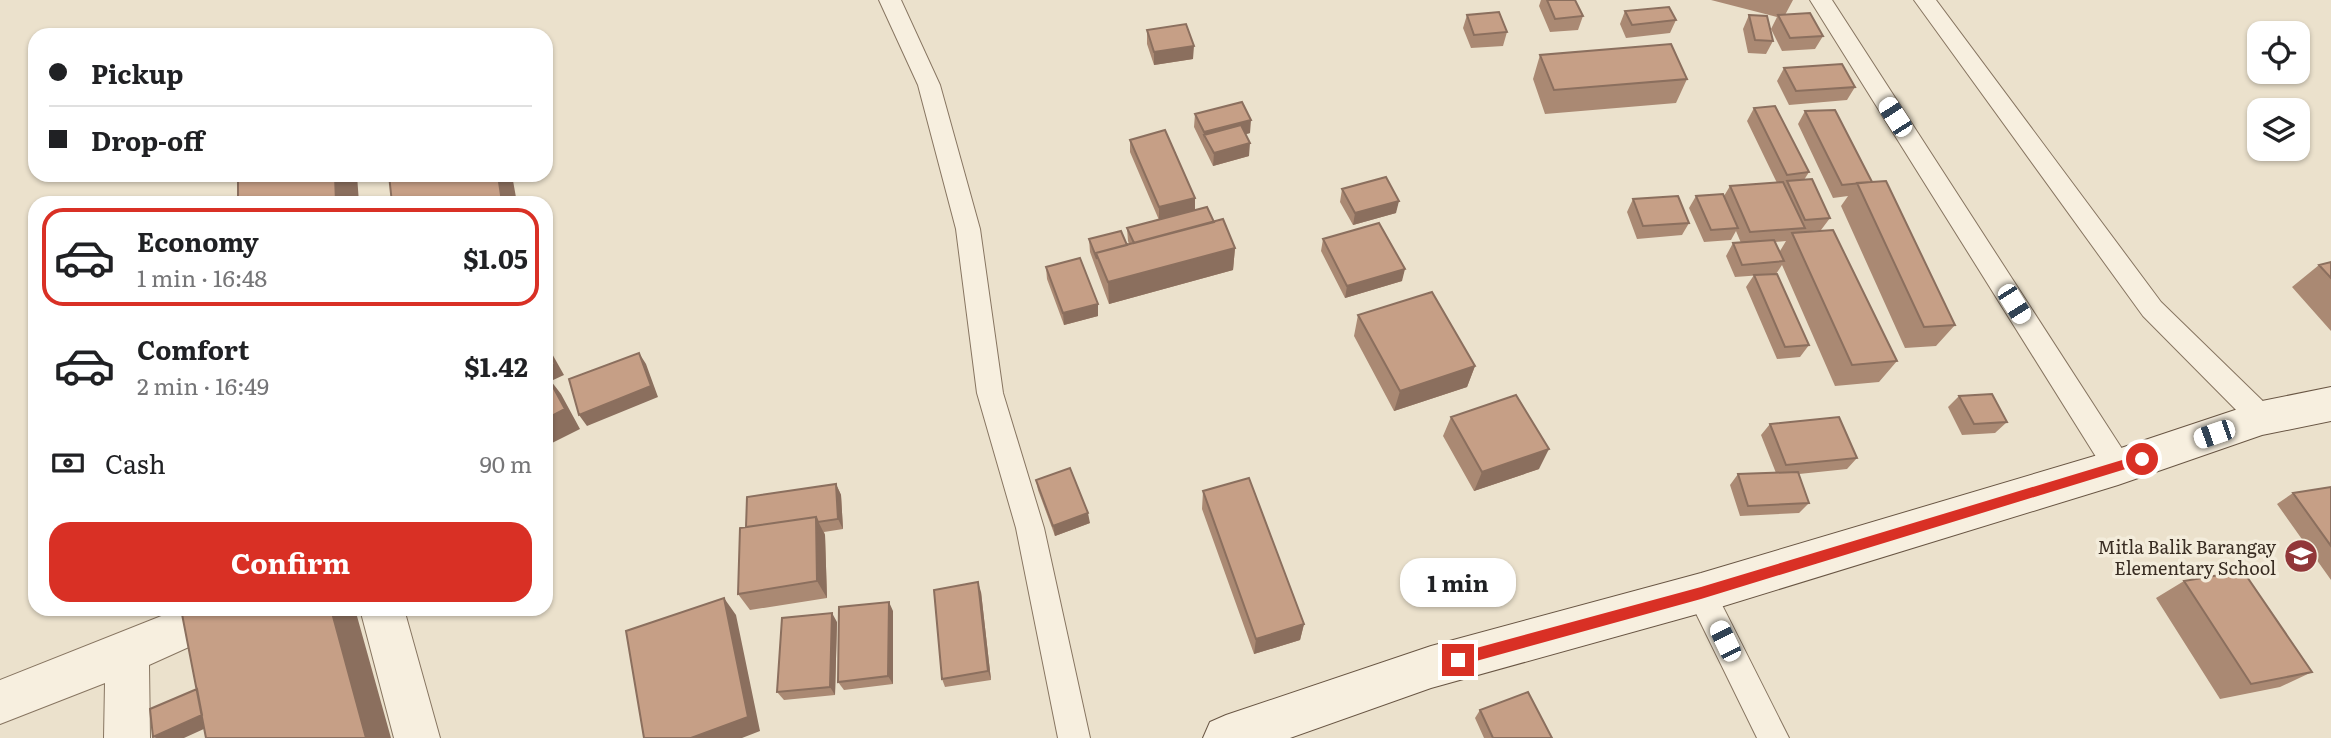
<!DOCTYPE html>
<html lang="en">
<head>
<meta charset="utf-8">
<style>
	:root { --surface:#fff; --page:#f2f2f2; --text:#202124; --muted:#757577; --line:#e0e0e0; --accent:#d93025 }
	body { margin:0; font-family:Literata,serif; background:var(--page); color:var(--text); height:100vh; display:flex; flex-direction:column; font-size:26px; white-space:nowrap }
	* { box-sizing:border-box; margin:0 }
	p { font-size:23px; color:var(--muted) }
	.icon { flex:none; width:38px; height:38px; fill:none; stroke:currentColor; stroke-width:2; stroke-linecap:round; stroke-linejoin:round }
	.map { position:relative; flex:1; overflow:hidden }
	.drawer { position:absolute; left:28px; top:196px; width:525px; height:420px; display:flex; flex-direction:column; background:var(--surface); border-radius:21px; box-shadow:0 2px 5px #0004 }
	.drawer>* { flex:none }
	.top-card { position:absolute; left:28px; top:28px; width:525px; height:154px; border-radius:21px; box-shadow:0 2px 5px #0004; display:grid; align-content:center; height:154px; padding:0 21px; background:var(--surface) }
	.fabs { position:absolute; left:2247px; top:21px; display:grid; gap:14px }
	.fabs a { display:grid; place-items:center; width:63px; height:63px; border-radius:14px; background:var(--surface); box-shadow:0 2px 5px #0004; font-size:35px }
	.end { position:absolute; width:32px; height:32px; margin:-16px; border:9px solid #d93025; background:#fff; box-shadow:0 0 0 4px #fff }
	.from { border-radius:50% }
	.bubble { position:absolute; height:49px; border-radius:21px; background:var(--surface); box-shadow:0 2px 5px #0004; font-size:23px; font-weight:700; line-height:49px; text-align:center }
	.car { position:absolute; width:21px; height:42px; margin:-21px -10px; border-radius:9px; box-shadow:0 0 5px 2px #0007; background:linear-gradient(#fff 24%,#345 0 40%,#fff 0 76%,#345 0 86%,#fff 0) }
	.top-card b { display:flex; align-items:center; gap:24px; height:66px; font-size:26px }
	.top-card b+b { border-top:2px solid var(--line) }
	.top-card i { width:18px; height:18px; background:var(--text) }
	ul { padding:12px 0 0; list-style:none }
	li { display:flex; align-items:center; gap:21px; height:98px; margin:0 14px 10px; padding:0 7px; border:4px solid transparent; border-radius:21px }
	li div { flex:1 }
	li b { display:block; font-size:26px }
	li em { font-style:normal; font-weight:700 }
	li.on { border-color:var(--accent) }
	li>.icon { width:63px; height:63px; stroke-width:1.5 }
	.pay { display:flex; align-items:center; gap:18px; height:77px; padding:0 21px; font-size:26px }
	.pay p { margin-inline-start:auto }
	.button { display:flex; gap:14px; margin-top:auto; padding:14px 21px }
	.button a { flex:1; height:80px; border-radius:21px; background:var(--accent); color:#fff; font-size:28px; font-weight:700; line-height:80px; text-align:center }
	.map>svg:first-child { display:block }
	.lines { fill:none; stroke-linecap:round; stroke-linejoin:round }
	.lane-casing { stroke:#877561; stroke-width:2 }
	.street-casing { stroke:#877561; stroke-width:2 }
	.secondary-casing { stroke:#695644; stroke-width:2 }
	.lane { fill:#f7efdf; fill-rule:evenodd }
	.street { fill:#f7efdf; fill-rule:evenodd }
	.secondary { fill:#f7efdf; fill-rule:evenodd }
	.wall { fill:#aa8973; fill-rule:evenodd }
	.shaded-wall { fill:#8b6f5e }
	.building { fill:#c69f86; stroke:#8b6f5e; stroke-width:2 }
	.route { fill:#d93025 }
	.labels { text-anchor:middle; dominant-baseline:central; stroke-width:7; stroke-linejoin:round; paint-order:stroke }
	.poi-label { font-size:18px; fill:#392d23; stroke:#f3ecdb; text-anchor:end }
</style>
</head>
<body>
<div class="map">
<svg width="2331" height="738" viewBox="0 0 2331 738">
	<rect width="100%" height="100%" fill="#ebe1cc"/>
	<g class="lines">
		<g class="lane-casing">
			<path id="lane" d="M 879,0 L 901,0 L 940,85 L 980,229 L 1003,393 L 1044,528 L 1090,738 L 1058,738 L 1016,528 L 977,393 L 956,229 L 918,85 Z
				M 1810,0 L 1832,0 L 2128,458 L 2132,467 L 2128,476 L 2118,479 L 2108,476 Z
				M 1914,0 L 1936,0 L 2161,302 L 2272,410 L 2275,418 L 2272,426 L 2262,430 L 2252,426 L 2143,316 Z
				M 1701,579 L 1711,583 L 1789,738 L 1757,738 L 1686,593 L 1691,583 Z"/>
		</g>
		<g class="street-casing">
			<path id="street" d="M 179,609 L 249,609 L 242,623 L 149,665 L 150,738 L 104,738 L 105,683 L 0,724 L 0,680 Z
				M 360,609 L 404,609 L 440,738 L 394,738 Z"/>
		</g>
		<g class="secondary-casing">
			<path id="secondary" d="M 2331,387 L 2331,421 L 2262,435 L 2118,485 L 1701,613 L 1431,688 L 1290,738 L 1203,738 L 1210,722 L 1226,715 L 1431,646 L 1701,573 L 2118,449 L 2262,401 Z"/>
		</g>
		<use href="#lane" class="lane"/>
		<use href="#street" class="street"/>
		<use href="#secondary" class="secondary"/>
	</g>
	<path class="wall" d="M 1541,0 L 1575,0 L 1583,16 L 1578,30 L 1550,32 L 1539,6 Z
		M 1711,0 L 1793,0 L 1785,15 L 1823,36 L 1815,49 L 1782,51 L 1771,29 L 1777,17 Z
		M 1625,11 L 1676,20 L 1670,33 L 1626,38 L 1620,24 Z
		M 1467,15 L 1507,32 L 1503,46 L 1471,48 L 1463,28 Z
		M 1749,15 L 1773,41 L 1766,54 L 1748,53 L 1743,29 Z
		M 1147,30 L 1193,59 L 1154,65 L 1147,44 Z
		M 1540,55 L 1687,79 L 1676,103 L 1545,114 L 1533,79 Z
		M 1784,68 L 1855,87 L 1847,100 L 1789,105 L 1777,81 Z
		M 1754,108 L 1809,172 L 1804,180 L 1830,218 L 1821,230 L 1802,232 L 1897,361 L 1879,382 L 1835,386 L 1782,265 L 1776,274 L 1735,277 L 1726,256 L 1733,243 L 1741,243 L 1736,231 L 1731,240 L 1704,242 L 1689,208 L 1696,196 L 1724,196 L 1730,186 L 1777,183 L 1747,121 ZM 1786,241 L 1780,251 L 1775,242 Z
		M 1805,111 L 1872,182 L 1955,325 L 1936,346 L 1905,348 L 1841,206 L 1848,196 L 1833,198 L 1798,124 Z
		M 1195,114 L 1250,133 L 1246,134 L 1249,156 L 1213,166 L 1194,127 Z
		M 1130,140 L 1195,198 L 1195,210 L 1159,220 L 1130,152 Z
		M 1342,189 L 1396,213 L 1353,225 L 1340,202 Z
		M 1633,199 L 1689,223 L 1682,235 L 1637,239 L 1627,212 Z
		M 1214,222 L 1235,248 L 1233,270 L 1109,304 L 1090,252 L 1089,239 L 1127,245 L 1129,244 L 1128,241 L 1127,228 Z
		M 1323,239 L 1402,281 L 1345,298 L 1321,251 Z
		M 2331,262 L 2331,331 L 2292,287 L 2319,265 Z
		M 1046,267 L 1098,316 L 1064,325 L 1047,279 Z
		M 1754,275 L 1809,345 L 1800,357 L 1777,359 L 1746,287 Z
		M 1358,315 L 1475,366 L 1467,387 L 1394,411 L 1354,336 Z
		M 1959,396 L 2007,422 L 1995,433 L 1962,435 L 1948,407 Z
		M 1451,417 L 1539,469 L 1474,491 L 1443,436 Z
		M 1770,424 L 1857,458 L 1847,469 L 1799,474 L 1809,503 L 1799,513 L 1740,516 L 1730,485 L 1738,474 L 1776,473 L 1761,435 Z
		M 1036,480 L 1090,523 L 1055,536 L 1038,490 Z
		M 836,484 L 841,495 L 843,529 L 824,532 L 825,535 L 827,598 L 750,610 L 738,594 L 746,527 Z
		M 2331,487 L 2331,580 L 2277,504 L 2293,493 Z
		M 1203,491 L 1304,624 L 1300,640 L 1254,654 L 1202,509 Z
		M 2184,581 L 2312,672 L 2280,687 L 2220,699 L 2156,598 Z
		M 981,592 L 991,680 L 945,687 L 942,679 Z
		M 893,611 L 893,684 L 844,690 L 838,682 Z
		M 837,622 L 835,695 L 784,700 L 777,692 Z
		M 1480,710 L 1552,738 L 1484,738 L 1475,718 Z"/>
	<path class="shaded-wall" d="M 1194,46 L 1193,59 L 1154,65 L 1154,52 Z
		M 1251,120 L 1250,133 L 1209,144 L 1204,135 L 1203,145 L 1204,132 Z
		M 1250,143 L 1249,156 L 1213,166 L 1214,153 Z
		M 335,175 L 357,175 L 359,203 L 336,203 Z
		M 498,175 L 512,175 L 517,203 L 499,203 Z
		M 1195,198 L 1195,210 L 1159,220 L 1159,207 Z
		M 1399,201 L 1396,213 L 1353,225 L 1355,213 Z
		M 1235,248 L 1233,270 L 1109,304 L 1108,282 Z
		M 1405,269 L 1402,281 L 1345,298 L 1347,286 Z
		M 1098,304 L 1098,316 L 1064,325 L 1063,313 Z
		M 546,343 L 564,375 L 551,381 L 561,394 L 580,429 L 546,446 Z
		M 639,353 L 646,364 L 658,397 L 587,426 L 579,415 Z
		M 1475,366 L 1467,387 L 1394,411 L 1400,391 Z
		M 1549,449 L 1539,469 L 1474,491 L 1482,472 Z
		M 836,484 L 841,495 L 843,529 L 838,519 Z
		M 1088,513 L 1090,523 L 1055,536 L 1053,526 Z
		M 816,517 L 825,535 L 827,598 L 817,581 Z
		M 978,582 L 981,592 L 991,680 L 988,671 Z
		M 724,598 L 736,615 L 760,731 L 742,738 L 691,738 Z
		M 889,602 L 893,611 L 893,684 L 888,676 Z
		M 331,609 L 355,609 L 391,738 L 366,738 Z
		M 832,613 L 837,622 L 835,695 L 830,687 Z
		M 1304,624 L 1300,640 L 1254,654 L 1256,639 Z
		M 225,692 L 228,718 L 184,738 L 156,738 L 153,737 Z"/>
	<path class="building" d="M 1547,0 L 1575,0 L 1583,16 L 1555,19 Z
		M 1669,7 L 1676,20 L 1632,25 L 1625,11 Z
		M 1499,12 L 1507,32 L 1474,35 L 1467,15 Z
		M 1810,13 L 1823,36 L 1790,38 L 1778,15 Z
		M 1749,15 L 1767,16 L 1773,41 L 1755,40 Z
		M 1186,24 L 1194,46 L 1154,52 L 1147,30 Z
		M 1671,44 L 1687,79 L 1554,90 L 1540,55 Z
		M 1842,64 L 1855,87 L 1796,91 L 1784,68 Z
		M 1242,102 L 1251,120 L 1204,132 L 1195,114 Z
		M 1775,106 L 1809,172 L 1787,175 L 1754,108 Z
		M 1835,110 L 1872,182 L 1842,185 L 1805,111 Z
		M 1241,125 L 1250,143 L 1214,153 L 1204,135 Z
		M 1165,130 L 1195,198 L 1159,207 L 1130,140 Z
		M 238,175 L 335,175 L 336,203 L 238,203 Z
		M 389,175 L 498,175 L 502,202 L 392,203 Z
		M 1386,177 L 1399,201 L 1355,213 L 1342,189 Z
		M 1812,179 L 1830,218 L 1805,220 L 1787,181 Z
		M 1886,181 L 1955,325 L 1924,327 L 1857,183 Z
		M 1783,182 L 1805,228 L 1750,232 L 1730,186 Z
		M 1723,194 L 1738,228 L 1711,230 L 1696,196 Z
		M 1678,196 L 1689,223 L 1643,226 L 1633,199 Z
		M 1207,207 L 1214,222 L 1134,243 L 1127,228 Z
		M 1223,219 L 1235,248 L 1108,282 L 1096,253 Z
		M 1379,223 L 1405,269 L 1347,286 L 1323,239 Z
		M 1833,230 L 1897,361 L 1852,365 L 1792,233 Z
		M 1121,231 L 1127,245 L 1096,253 L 1097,259 L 1089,239 Z
		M 1774,240 L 1784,261 L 1742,265 L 1733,243 Z
		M 1080,258 L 1098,304 L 1063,313 L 1046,267 Z
		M 2331,262 L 2331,278 L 2319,265 Z
		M 1777,274 L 1809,345 L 1785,347 L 1754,275 Z
		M 1432,292 L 1475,366 L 1400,391 L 1358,315 Z
		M 546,346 L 555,364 L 546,368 Z
		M 639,353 L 651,386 L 579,415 L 569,379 Z
		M 546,374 L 565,409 L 546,419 Z
		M 1992,394 L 2007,422 L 1974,424 L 1959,396 Z
		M 1516,395 L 1549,449 L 1482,472 L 1451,417 Z
		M 1839,417 L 1857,458 L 1786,465 L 1770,424 Z
		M 1070,468 L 1088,513 L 1053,526 L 1036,480 Z
		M 1798,472 L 1809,503 L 1748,506 L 1738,474 Z
		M 1249,478 L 1304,624 L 1256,639 L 1203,491 Z
		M 836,484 L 838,519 L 818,522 L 816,517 L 746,527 L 747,497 Z
		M 2331,487 L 2331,546 L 2293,493 Z
		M 816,517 L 817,581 L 738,594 L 740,528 Z
		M 2243,571 L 2312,672 L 2251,684 L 2184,581 Z
		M 978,582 L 988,671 L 942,679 L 934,590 Z
		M 724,598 L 748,717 L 691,738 L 644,738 L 626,631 Z
		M 889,602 L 888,676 L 838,682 L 839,607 Z
		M 181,609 L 331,609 L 366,738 L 206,738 Z
		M 832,613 L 830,687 L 777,692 L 782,618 Z
		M 197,689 L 202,715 L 153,737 L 150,709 Z
		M 1528,692 L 1552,738 L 1493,738 L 1480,710 Z"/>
	<path class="route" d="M 2142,454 L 2148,459 L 2142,464 L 1701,599 L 1458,666 L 1452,660 L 1458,653 L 1701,587 Z"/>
	<defs>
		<g id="school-disc" transform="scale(1.75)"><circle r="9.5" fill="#913739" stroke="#f3ecdb"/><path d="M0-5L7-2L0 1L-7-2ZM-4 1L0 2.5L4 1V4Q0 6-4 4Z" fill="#fff"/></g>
	</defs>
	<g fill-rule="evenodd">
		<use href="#school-disc" x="2301" y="556"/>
	</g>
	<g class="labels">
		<g class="poi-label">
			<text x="2276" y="546">Mitla Balik Barangay<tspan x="2276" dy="21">Elementary School</tspan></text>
		</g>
	</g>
</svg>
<div class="fabs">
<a><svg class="icon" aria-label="locate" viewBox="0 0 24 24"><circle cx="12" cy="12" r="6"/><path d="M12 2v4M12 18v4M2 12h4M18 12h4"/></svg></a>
<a><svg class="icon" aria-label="layers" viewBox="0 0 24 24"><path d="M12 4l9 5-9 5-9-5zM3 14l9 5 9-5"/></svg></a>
</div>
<i class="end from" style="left:2142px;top:459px"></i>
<i class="end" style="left:1458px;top:660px"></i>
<div class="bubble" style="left:1400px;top:558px;width:116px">1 min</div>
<i class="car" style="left:1895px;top:117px;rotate:327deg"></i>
<i class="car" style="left:2014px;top:304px;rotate:148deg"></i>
<i class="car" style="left:2214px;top:434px;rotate:251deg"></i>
<i class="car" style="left:1725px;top:641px;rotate:334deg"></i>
<div class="top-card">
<b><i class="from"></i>Pickup</b>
<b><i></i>Drop-off</b>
</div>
<section class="drawer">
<ul>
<li class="on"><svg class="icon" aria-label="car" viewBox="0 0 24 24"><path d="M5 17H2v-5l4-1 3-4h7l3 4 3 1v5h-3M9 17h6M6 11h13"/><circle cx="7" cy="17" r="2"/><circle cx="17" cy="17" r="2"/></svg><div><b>Economy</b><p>1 min · 16:48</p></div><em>$1.05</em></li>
<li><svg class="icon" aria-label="car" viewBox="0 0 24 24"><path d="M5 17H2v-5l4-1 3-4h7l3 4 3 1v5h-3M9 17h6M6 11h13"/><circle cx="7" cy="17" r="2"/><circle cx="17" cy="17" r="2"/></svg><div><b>Comfort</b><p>2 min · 16:49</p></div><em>$1.42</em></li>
</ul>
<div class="pay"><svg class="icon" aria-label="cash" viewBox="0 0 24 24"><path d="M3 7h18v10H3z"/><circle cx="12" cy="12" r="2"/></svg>Cash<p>90 m</p></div>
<div class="button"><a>Confirm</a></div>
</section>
</div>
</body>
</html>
